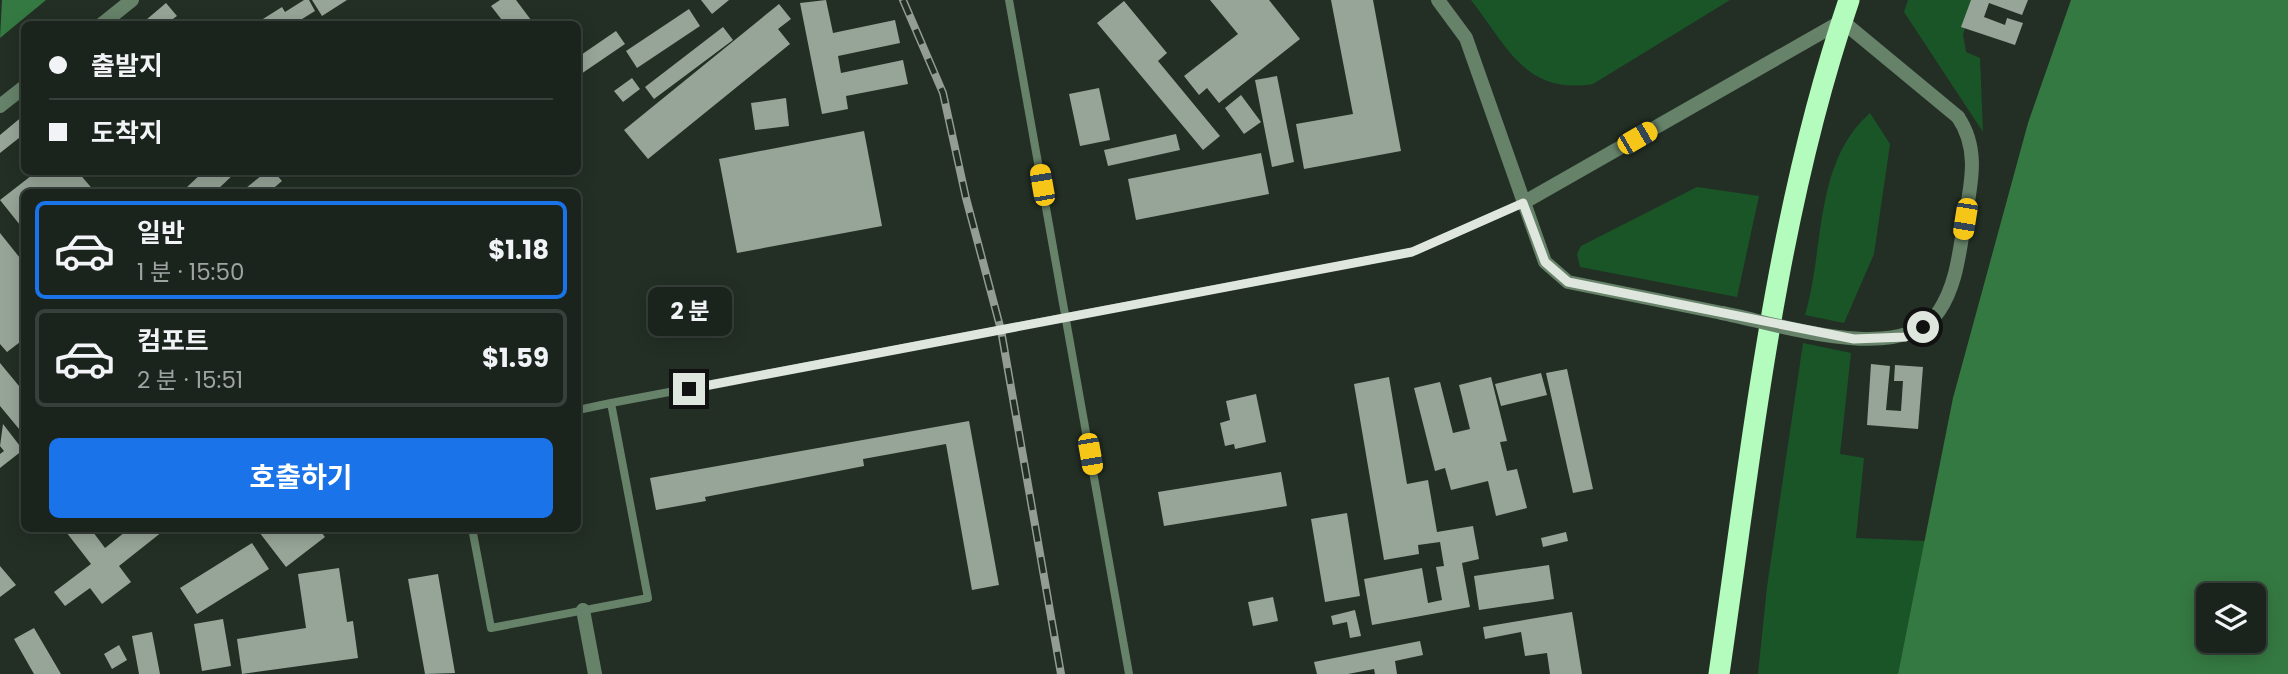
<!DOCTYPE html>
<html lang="ko">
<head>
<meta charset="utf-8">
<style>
	:root { --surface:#1a231c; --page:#232b25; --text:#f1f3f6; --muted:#9fa4a3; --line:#38403b; --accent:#1a73e8 }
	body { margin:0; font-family:Poppins,"Noto Sans KR",sans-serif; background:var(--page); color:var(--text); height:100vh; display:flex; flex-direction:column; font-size:26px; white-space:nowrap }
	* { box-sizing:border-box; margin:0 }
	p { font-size:23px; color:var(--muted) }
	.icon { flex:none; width:38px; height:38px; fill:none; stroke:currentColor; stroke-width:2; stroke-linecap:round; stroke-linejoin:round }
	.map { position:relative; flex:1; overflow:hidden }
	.drawer { position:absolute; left:21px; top:189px; width:560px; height:343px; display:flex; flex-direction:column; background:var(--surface); border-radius:10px; box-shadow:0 4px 18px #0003,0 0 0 2px var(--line) }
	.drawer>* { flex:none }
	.top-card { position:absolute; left:21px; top:21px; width:560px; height:154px; border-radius:10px; box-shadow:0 4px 18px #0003,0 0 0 2px var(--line); display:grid; align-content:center; height:154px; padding:0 28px; background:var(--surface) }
	.controls { position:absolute; left:2196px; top:583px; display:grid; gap:14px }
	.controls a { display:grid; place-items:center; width:70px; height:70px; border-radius:10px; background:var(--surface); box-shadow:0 4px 18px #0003,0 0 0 2px var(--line); font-size:35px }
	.end { position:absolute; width:32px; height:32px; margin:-16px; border:9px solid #dee6de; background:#111; box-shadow:0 0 0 4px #111 }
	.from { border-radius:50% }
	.bubble { position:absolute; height:49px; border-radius:10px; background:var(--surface); box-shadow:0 4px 18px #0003,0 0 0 2px var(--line); font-size:23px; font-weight:700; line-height:49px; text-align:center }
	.car { position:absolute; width:21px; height:42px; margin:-21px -10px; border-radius:9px; box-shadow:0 0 5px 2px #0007; background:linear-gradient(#f5c518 24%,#345 0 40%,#f5c518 0 76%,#345 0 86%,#f5c518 0) }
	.top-card b { display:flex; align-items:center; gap:24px; height:66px; font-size:26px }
	.top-card b+b { border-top:2px solid var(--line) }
	.top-card i { width:18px; height:18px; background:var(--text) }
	ul { padding:12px 0 0; list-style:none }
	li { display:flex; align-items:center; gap:21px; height:98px; margin:0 14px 10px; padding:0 14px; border:4px solid var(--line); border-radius:10px }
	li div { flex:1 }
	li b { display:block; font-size:26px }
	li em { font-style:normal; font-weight:700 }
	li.active { border-color:var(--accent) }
	li>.icon { width:63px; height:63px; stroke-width:1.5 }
	.cta { display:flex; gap:14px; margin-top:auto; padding:14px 28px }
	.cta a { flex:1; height:80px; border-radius:10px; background:var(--accent); color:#fff; font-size:28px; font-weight:700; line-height:80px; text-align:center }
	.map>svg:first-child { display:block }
	.green { fill:#1a5527 }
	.water { fill:#357942; fill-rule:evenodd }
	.building { fill:#97a598 }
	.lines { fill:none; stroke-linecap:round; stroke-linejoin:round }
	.lane { stroke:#668269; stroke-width:8 }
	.street { stroke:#668269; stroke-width:14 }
	.highway { stroke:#b4fcbd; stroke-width:21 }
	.rail-casing { stroke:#939d94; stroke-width:8 }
	.rail { stroke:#232f25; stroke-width:5; stroke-dasharray:16; stroke-linecap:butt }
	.street-bridge { stroke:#668269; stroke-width:14 }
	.route { stroke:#dee6de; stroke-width:9 }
</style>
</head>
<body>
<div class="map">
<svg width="2288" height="674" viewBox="0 0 2288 674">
	<rect width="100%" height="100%" fill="#232f25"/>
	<path class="green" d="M 1471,0 L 1730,0 L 1593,84 C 1525,95 1508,47 1471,0 Z
		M 1908,0 L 1974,0 L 1963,34 L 1966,52 L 1980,58 L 1983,132 L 1904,12 Z
		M 1870,113 L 1890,144 L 1874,254 L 1844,323 L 1805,315 C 1825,249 1813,163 1870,113 Z
		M 1697,187 L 1759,196 L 1737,297 L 1580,267 L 1577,254 L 1581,246 Z
		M 1803,343 L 1851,353 L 1840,454 L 1864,458 L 1856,538 L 1925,541 L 1898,674 L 1758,674 L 1767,587 Z"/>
	<path class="water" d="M 2,0 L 46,0 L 0,38 Z
		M 2071,0 L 2288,0 L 2288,674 L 1898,674 L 1953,398 L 2028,123 ZM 2208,595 L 2254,595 L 2254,640 L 2208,640 Z"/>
	<path class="building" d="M 304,0 L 309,0 L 315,11 L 294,24 L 291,21 L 286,24 L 255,24 L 282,7 L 285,12 Z
		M 312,0 L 347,0 L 322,16 Z
		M 500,0 L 516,0 L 534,24 L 505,24 L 491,6 Z
		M 701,0 L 729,0 L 712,14 Z
		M 826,0 L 833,33 L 895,20 L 900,43 L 838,56 L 841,73 L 903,60 L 908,84 L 846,96 L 848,109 L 822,114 L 800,3 Z
		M 1210,0 L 1269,0 L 1300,39 L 1219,103 L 1207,88 L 1199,95 L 1184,76 L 1238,34 Z
		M 1331,0 L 1373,0 L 1401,151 L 1304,169 L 1296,124 L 1353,114 Z
		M 1971,0 L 2028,0 L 2022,15 L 1989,3 L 1984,17 L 2005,25 L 2007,18 L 2023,23 L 2015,45 L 1961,27 Z
		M 1124,1 L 1167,53 L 1158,61 L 1220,136 L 1203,150 L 1097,23 Z
		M 166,3 L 177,16 L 166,24 L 149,24 L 146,20 Z
		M 779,4 L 791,19 L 778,29 L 790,44 L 648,159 L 624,130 Z
		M 689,9 L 700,26 L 637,68 L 626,51 Z
		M 723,27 L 733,40 L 654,99 L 645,87 Z
		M 616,31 L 625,44 L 578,76 L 578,57 Z
		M 1277,76 L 1294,162 L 1272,167 L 1255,80 Z
		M 632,78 L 640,89 L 623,102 L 614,91 Z
		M 1099,88 L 1110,140 L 1080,146 L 1069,94 Z
		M 1241,95 L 1261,122 L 1244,134 L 1225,108 Z
		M 786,98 L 789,126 L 755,130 L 751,103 Z
		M 24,115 L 24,134 L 0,153 L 0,135 Z
		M 864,131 L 882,226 L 737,253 L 719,159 Z
		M 1176,134 L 1180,150 L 1108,166 L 1104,150 Z
		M 1261,153 L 1269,194 L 1136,220 L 1128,179 Z
		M 36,172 L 78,172 L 95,192 L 24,192 L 24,230 L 0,200 Z
		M 203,172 L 236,172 L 215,192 L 190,192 L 186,188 Z
		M 266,172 L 274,172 L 282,181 L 269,192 L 241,192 Z
		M 0,233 L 24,263 L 24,339 L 7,352 L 0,344 Z
		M 0,363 L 24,392 L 24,435 L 0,406 Z
		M 1871,364 L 1890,366 L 1886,410 L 1901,411 L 1903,381 L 1894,381 L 1895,365 L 1923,367 L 1918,429 L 1867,425 Z
		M 1567,369 L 1593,489 L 1573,493 L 1546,373 Z
		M 1541,373 L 1547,395 L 1501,406 L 1495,384 Z
		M 1389,377 L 1407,484 L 1428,480 L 1437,532 L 1473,526 L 1479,559 L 1462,563 L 1470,607 L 1372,625 L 1364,579 L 1422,568 L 1428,603 L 1442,600 L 1436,567 L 1444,566 L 1440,542 L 1418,545 L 1419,554 L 1384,560 L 1354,384 Z
		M 1491,377 L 1507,441 L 1500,442 L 1507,471 L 1517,469 L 1527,508 L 1496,516 L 1488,481 L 1451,490 L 1445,468 L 1435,471 L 1414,388 L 1440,382 L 1453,433 L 1470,429 L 1459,385 Z
		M 1256,394 L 1266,442 L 1235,449 L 1234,444 L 1225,446 L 1220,423 L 1230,420 L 1226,401 Z
		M 969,421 L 999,585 L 972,590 L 946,444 L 863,459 L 864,466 L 705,497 L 706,501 L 656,510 L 650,478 Z
		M 3,424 L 23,450 L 0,468 L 0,454 L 4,451 L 0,446 Z
		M 1281,472 L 1287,506 L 1164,526 L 1158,492 Z
		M 1347,513 L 1360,596 L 1325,602 L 1311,519 Z
		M 63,528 L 90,528 L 105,548 L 130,528 L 167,528 L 119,566 L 131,582 L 102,604 L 90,588 L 65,606 L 54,592 L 91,564 Z
		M 256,528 L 318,528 L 325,537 L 286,567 Z
		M 1566,532 L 1568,541 L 1543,547 L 1541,538 Z
		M 252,543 L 269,569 L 197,614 L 180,588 Z
		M 1549,565 L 1554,599 L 1479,610 L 1474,576 Z
		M 0,566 L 16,585 L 0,597 Z
		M 339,568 L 347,622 L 353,621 L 358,658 L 242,674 L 237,639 L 306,628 L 298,574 Z
		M 438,574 L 455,673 L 425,674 L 408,579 Z
		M 1273,597 L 1278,621 L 1253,626 L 1248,602 Z
		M 1355,610 L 1361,636 L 1350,638 L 1347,622 L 1333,625 L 1331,616 Z
		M 1572,612 L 1582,674 L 1550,674 L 1547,653 L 1525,656 L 1521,632 L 1485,639 L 1483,627 Z
		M 223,619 L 231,666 L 202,671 L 194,624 Z
		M 34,628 L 61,674 L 34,674 L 14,639 Z
		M 152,632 L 160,674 L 139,674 L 132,636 Z
		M 1420,641 L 1423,655 L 1395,661 L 1397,674 L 1375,674 L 1374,669 L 1348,674 L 1317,674 L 1314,662 Z
		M 119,645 L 127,660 L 112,669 L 104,654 Z"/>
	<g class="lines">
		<path class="lane" d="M 1009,0 L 1129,674
			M 611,403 L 1412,252 L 1523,203
			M 472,528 L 491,628 L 648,598 L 611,403 L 578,410"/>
		<path class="street" d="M 1438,0 L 1466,38 L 1545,262 L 1568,282 L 1722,313
			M 102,24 L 132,0
			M 0,106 L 24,87
			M 1523,203 L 1842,21 L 1958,117
			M 583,610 L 595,674"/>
		<path class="highway" d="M 1719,674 C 1752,448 1775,217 1849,0"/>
		<g class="rail-casing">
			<path id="rail" d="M 903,0 L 943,93 L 966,198 L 1001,330 L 1061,674"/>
		</g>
		<use href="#rail" class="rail"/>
		<path class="street-bridge" d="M 1722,313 C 1776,323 1902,367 1939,311 C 1956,286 1959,254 1964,225 C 1970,187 1981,151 1958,117"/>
	</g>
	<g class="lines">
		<path class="route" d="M 689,389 L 1412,252 L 1523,203 L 1545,262 L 1568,282 L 1854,339 L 1905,337 L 1923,327"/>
	</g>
</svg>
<div class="controls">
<a><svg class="icon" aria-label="layers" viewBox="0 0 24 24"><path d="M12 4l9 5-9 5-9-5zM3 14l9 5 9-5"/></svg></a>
</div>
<i class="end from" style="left:1923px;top:327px"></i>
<i class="end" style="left:689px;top:389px"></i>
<div class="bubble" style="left:648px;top:287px;width:84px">2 분</div>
<i class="car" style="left:1637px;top:138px;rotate:60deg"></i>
<i class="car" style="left:1042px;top:185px;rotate:350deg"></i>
<i class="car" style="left:1965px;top:219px;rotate:189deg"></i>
<i class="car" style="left:1090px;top:454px;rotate:170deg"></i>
<div class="top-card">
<b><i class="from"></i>출발지</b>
<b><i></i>도착지</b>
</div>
<section class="drawer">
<ul>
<li class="active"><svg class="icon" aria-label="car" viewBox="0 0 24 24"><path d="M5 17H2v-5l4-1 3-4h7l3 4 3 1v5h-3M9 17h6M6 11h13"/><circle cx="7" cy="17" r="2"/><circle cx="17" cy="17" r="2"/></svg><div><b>일반</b><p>1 분 · 15:50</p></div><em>$1.18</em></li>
<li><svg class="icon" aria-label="car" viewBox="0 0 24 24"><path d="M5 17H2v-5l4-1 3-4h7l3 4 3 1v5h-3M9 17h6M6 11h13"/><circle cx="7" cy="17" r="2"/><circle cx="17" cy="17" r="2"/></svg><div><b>컴포트</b><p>2 분 · 15:51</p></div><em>$1.59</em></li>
</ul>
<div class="cta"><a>호출하기</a></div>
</section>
</div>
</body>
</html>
